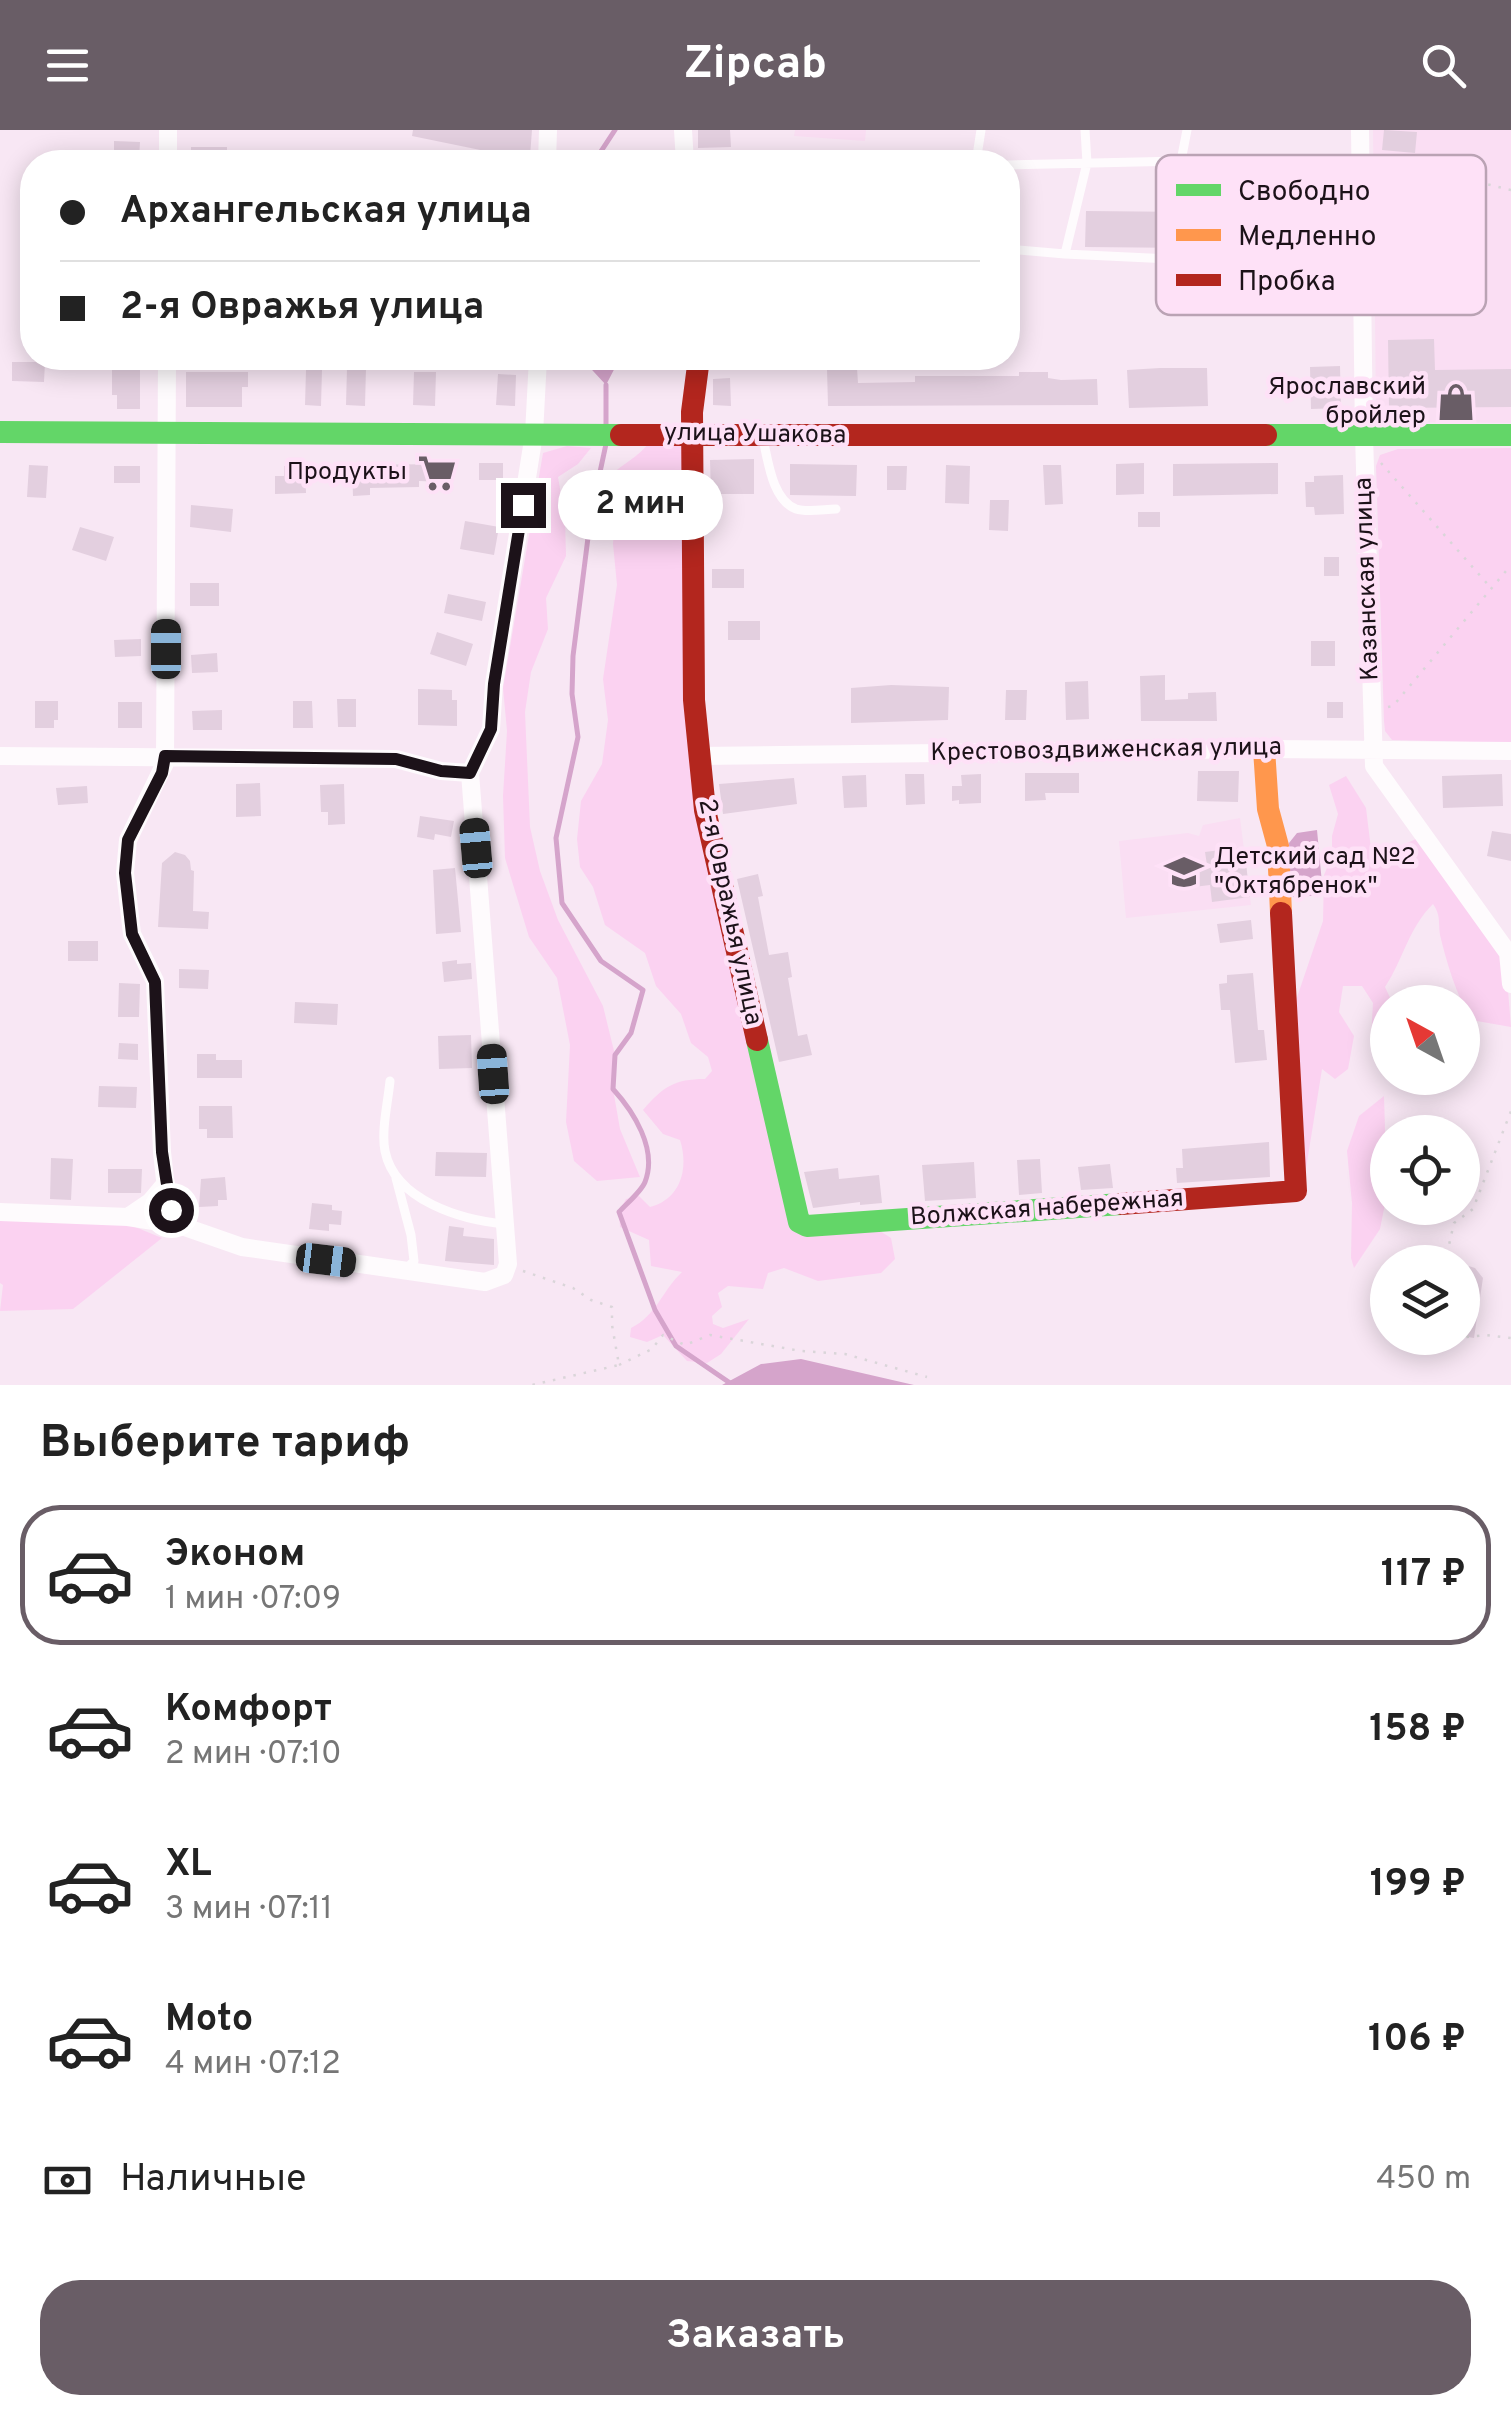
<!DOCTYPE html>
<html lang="ru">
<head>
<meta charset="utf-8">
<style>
	:root { --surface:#fff; --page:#f6f6f6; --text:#222; --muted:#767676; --line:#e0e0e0; --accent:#695d66 }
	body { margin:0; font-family:Overpass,sans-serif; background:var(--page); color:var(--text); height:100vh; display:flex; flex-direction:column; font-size:38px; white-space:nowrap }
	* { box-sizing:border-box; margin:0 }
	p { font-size:32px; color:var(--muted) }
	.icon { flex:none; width:55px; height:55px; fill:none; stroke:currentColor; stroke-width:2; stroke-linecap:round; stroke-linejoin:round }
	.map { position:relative; height:1255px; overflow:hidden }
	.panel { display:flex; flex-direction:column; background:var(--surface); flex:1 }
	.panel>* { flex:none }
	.top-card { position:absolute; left:20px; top:20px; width:1000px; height:220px; border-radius:40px; box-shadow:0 5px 25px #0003; display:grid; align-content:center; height:220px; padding:0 40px; background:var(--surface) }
	.needle { width:65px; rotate:320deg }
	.controls { position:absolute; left:1370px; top:855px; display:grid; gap:20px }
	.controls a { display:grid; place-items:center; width:110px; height:110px; border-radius:50%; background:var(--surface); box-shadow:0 5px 25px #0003; font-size:50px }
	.end { position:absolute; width:45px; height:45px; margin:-22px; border:12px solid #1c1219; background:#fff; box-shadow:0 0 0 5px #fff }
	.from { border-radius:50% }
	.bubble { position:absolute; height:70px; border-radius:35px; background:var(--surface); box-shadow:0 5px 25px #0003; font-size:32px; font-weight:700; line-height:70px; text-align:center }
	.car { position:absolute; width:30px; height:60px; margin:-30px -15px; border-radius:12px; box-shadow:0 0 8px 2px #0007; background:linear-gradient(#222 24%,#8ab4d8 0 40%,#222 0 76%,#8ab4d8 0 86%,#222 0) }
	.top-card b { display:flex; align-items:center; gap:35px; height:95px; font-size:38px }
	.top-card b+b { border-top:2px solid var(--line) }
	.top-card i { width:25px; height:25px; background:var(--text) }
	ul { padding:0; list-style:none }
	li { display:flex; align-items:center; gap:30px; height:140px; margin:0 20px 15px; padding:0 20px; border:5px solid transparent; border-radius:40px }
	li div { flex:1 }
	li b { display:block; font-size:38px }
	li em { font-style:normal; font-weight:700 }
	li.active { border-color:var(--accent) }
	li>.icon { width:90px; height:90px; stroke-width:1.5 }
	h2 { padding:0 40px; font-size:45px; line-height:120px }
	.pay { display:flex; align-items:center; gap:25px; height:110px; padding:0 40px; font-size:38px }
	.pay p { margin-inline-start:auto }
	.primary-button { display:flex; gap:20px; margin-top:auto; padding:20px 40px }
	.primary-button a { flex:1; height:115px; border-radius:40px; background:var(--accent); color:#fff; font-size:40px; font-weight:700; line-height:115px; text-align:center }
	header { display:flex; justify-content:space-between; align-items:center; height:130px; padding:0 40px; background:var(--accent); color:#fff; font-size:45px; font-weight:700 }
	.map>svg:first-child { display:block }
	.built { fill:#fadef3 }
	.green { fill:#fbd2f1 }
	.water { fill:#d5a4cb }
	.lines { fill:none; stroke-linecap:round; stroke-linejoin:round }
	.stream { stroke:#d5a4cb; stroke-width:5 }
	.building { fill:#e3cfdf }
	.path { stroke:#dad5d9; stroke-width:2.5; stroke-dasharray:2.5 8; stroke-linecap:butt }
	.lane { stroke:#fefbfd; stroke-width:9 }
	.street { stroke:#fefbfd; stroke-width:18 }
	.fast { stroke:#63d668; stroke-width:22 }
	.slow { stroke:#ff974d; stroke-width:22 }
	.jam { stroke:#b3261e; stroke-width:22 }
	.route { stroke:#1c1219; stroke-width:12 }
	.labels { text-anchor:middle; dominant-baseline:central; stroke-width:9; stroke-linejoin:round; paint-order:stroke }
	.poi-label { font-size:25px; fill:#1c1219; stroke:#fee1f7; text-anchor:end }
	.street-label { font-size:25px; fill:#1c1219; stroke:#fee1f7 }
	.key { fill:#fee1f7; stroke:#baa3b4; stroke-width:2.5 }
	.key-label { font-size:28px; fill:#1c1219 }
</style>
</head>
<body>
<header><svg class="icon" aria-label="menu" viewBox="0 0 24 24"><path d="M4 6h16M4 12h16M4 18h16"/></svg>Zipcab<svg class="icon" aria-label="search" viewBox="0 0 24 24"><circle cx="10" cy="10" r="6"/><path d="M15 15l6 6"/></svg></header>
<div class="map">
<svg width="1511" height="1255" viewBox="0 0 1511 1255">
	<rect width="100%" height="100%" fill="#f8e7f4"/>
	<path class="built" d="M 795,0 L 866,0 L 865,11 L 794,6 Z
		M 1373,0 L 1511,0 L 1511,293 L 1385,292 L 1376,281 Z
		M 1240,688 L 1251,775 L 1126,788 L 1119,711 L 1188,703 L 1199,706 L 1203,695 Z"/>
	<path class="green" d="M 652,309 L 688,309 L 690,569 L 790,1083 L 869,1094 L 891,1108 L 895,1129 L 881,1143 L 818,1151 L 784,1138 L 768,1143 L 763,1159 L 728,1156 L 718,1163 L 722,1177 L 712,1186 L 713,1194 L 723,1198 L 749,1189 L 721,1224 L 707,1233 L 687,1231 L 663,1205 L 647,1212 L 630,1207 L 631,1198 C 656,1186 662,1161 682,1142 L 651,1136 L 649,1110 L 620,1097 L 619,1082 L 626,1069 L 639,1066 L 650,1077 C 681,1069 689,1038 680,1010 L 663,1004 L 643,980 C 663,957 674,949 705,949 L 712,941 L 708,927 L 691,913 L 681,884 L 656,856 L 645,823 L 605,795 L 593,757 L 580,737 L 577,709 L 581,671 L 602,634 L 608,590 L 603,549 L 617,455 L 613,414 L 616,365 L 604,352 C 620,334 638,329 652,309 Z
		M 567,316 L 591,318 L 578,334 L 558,347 L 565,388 L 566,426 L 546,468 L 548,499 L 531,542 L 525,582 L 530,697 L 540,741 L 558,790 L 603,876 L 615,925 L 613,959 L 620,999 L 640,1047 L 597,1051 L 574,1031 L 566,992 L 570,915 L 557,848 L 529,807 L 505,728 L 503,666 L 507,601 L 503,558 L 543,323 Z
		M 1511,318 L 1511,613 L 1392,610 L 1385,601 L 1384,591 L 1376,336 L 1380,325 L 1398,319 Z
		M 1346,646 L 1366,678 L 1371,719 L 1399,717 L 1420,707 L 1505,823 L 1511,897 L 1471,890 C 1457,866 1447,834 1440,805 C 1438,792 1441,785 1433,774 C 1409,797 1403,830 1385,857 L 1392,872 L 1388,872 L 1387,939 L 1379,939 L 1371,907 L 1373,873 L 1362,856 L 1343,856 L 1339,882 L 1354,906 L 1348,939 L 1335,949 L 1322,939 L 1304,1051 L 1293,879 L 1323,791 L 1324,745 L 1332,726 L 1332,706 L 1338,684 L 1329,655 Z
		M 1384,966 L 1387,1064 L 1380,1099 L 1354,1138 L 1351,1128 L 1352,1073 L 1347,1021 L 1359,986 Z
		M 0,1087 L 123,1092 L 162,1108 L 73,1179 L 0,1181 L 3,1155 L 0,1153 Z"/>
	<path class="water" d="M 581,228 L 620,228 L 606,255 Z
		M 1317,700 L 1323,764 L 1295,768 L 1291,765 L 1289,713 L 1297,703 Z
		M 801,1229 L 914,1255 L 722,1255 L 761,1234 Z"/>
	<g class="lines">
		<path class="stream" d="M 594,32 L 615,0
			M 606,255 L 606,298
			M 606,314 L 591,384 L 573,526 L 572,564 L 578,607 L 556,708 L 562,773 L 601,831 L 643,860 L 631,903 L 615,925 L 613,959 C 633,981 658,1019 645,1052 C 641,1062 626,1074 619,1082 L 655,1180 L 676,1216 L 733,1255"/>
	</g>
	<path class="building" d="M 413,0 L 532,0 L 530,26 L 495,23 L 412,6 Z
		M 698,0 L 730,0 L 731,17 L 698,18 Z
		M 1384,0 L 1417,2 L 1415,23 L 1382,20 Z
		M 114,11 L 140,12 L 139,29 L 114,28 Z
		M 191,17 L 227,17 L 227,32 L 191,32 Z
		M 1086,81 L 1192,82 L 1192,118 L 1085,117 Z
		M 1434,209 L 1435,240 L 1511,239 L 1511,277 L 1389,278 L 1388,210 Z
		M 12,232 L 45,232 L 44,252 L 12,251 Z
		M 116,232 L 140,232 L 140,279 L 117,279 L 117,265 L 112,265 L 112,240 L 116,240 Z
		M 1340,236 L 1341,278 L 1311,279 L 1310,237 Z
		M 347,238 L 366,238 L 365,276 L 346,275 Z
		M 857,238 L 858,253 L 915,252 L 915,246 L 1019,246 L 1019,242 L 1048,242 L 1048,248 L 1061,250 L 1097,249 L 1098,275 L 828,276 L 827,239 Z
		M 1160,238 L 1207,238 L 1208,276 L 1129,278 L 1127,240 Z
		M 306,240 L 322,240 L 321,276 L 305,275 Z
		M 186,242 L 248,242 L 248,257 L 242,257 L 242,277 L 186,277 Z
		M 414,242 L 436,242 L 435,276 L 413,275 Z
		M 498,244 L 516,245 L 515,276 L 496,275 Z
		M 730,248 L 731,276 L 713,275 L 713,249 Z
		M 754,329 L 754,364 L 711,364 L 710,330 Z
		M 479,333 L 503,333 L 503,350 L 479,350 Z
		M 1144,333 L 1144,364 L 1116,365 L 1116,334 Z
		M 1278,333 L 1278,364 L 1173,366 L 1173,334 Z
		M 444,334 L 444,352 L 419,351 L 419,357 L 370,358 L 370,365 L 353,366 L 352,335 Z
		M 790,334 L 857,335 L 856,366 L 790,365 Z
		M 29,335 L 48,336 L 46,368 L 27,367 Z
		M 305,335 L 306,363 L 275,364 L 275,346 L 284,346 L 284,336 Z
		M 946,335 L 970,336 L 969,374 L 945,373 Z
		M 1043,335 L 1061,335 L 1063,374 L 1045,375 Z
		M 114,336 L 140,336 L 140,353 L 114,353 Z
		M 887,336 L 907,336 L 906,360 L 887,360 Z
		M 1343,345 L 1344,384 L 1315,385 L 1314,377 L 1306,377 L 1305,352 L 1314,352 L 1314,346 Z
		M 990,370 L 1009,370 L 1008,401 L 989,400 Z
		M 191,375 L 233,379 L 231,402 L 190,397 Z
		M 1138,382 L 1160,382 L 1160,397 L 1138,397 Z
		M 465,391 L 499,397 L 494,425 L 460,419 Z
		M 80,397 L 114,407 L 106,431 L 72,420 Z
		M 1324,427 L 1339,427 L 1339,446 L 1324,446 Z
		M 712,439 L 744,439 L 744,458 L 712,458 Z
		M 190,453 L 219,453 L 219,476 L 190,476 Z
		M 448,464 L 486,472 L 482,491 L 444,483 Z
		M 728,491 L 760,491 L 760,510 L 728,510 Z
		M 437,502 L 473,514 L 466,536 L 430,524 Z
		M 141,509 L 141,526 L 115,527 L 114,510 Z
		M 1311,511 L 1335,511 L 1335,536 L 1311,536 Z
		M 217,523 L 218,542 L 192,543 L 191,525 Z
		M 1165,545 L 1165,570 L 1188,569 L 1188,563 L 1216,562 L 1217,591 L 1141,591 L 1140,546 Z
		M 1088,551 L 1089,589 L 1066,590 L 1065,552 Z
		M 891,555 L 949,557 L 948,590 L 851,593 L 851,558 Z
		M 418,559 L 452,560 L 452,570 L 457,570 L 457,596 L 418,595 Z
		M 1006,560 L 1027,560 L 1026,590 L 1005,590 Z
		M 337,569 L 356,569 L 356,597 L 338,597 Z
		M 35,571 L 58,571 L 58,590 L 54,590 L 54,598 L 35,598 Z
		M 293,571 L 312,571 L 313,598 L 293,598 Z
		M 118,572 L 142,572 L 142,598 L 118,598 Z
		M 1327,572 L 1343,572 L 1343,588 L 1327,588 Z
		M 222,580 L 222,600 L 193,600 L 192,581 Z
		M 1198,641 L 1239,641 L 1238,672 L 1197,671 Z
		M 1025,643 L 1079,643 L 1079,663 L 1045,663 L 1046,670 L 1025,671 Z
		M 905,644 L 924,644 L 925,674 L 906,675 Z
		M 981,644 L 981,673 L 959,674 L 959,670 L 952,671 L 952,656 L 962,656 L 961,645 Z
		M 1502,644 L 1503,676 L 1443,678 L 1442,646 Z
		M 866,645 L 867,677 L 844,678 L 842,646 Z
		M 794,648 L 797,674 L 723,684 L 719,654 Z
		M 260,653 L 261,686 L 236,687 L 236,654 Z
		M 344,654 L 345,694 L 328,695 L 328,682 L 321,682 L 320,655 Z
		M 87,656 L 88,673 L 58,675 L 56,658 Z
		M 420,686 L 454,691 L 451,707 L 435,704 L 434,710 L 417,707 Z
		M 1492,701 L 1511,704 L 1511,731 L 1487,726 Z
		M 1244,717 L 1250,767 L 1212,772 L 1210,755 L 1177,759 L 1174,739 L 1207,735 L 1205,722 Z
		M 175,722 L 185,725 L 190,731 L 191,740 L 194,741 L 193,781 L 209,782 L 208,799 L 158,797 L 162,733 Z
		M 455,738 L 461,802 L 436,804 L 433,740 Z
		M 758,744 L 763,766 L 758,767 L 769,825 L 788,822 L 792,847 L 788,848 L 798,906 L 807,904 L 812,925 L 779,932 L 737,749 Z
		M 1251,790 L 1253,809 L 1220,813 L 1217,794 Z
		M 68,811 L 98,811 L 98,831 L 68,831 Z
		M 457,830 L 457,834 L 471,833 L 472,849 L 444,852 L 442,832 Z
		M 179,839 L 209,840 L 208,859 L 179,858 Z
		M 1253,843 L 1258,900 L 1264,900 L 1267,930 L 1235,933 L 1230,880 L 1221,880 L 1219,854 L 1227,853 L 1227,845 Z
		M 119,853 L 140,854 L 139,887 L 118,887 Z
		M 295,872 L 338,874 L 337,895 L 294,893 Z
		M 471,905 L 472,938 L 439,939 L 438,906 Z
		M 119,913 L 138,914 L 138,930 L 118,929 Z
		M 197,924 L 216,924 L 216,930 L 242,930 L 242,948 L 197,948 Z
		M 99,956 L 137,957 L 136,978 L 98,977 Z
		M 199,976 L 232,976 L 233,1008 L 207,1008 L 207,999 L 199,999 Z
		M 1269,1012 L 1270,1047 L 1177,1053 L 1176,1038 L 1183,1038 L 1182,1019 Z
		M 436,1022 L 487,1023 L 486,1047 L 435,1046 Z
		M 51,1028 L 73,1029 L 71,1070 L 50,1069 Z
		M 1040,1029 L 1042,1063 L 1019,1065 L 1017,1030 Z
		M 974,1032 L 976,1068 L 925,1071 L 922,1035 Z
		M 1110,1034 L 1113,1058 L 1081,1060 L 1078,1037 Z
		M 838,1038 L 839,1049 L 879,1045 L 882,1073 L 860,1075 L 860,1072 L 813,1078 L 804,1042 Z
		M 108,1039 L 142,1039 L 141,1063 L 108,1063 Z
		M 225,1047 L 227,1070 L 218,1070 L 218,1076 L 199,1077 L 201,1049 Z
		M 312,1073 L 332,1075 L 332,1080 L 342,1081 L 341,1095 L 329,1094 L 329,1101 L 309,1099 Z
		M 449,1096 L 464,1098 L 463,1106 L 494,1109 L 494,1135 L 445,1131 Z
		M 1462,1134 L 1475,1138 L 1483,1148 L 1474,1208 L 1462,1206 Z"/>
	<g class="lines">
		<path class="path" d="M 1376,27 L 1511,60
			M 1381,333 L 1491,458
			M 1388,577 L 1393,576 L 1511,435
			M 1447,1124 L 1454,1093 L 1473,1079 L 1511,981
			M 523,1141 L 573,1158 L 591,1170 L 612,1177 L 612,1195 L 619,1235 L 532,1255
			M 1456,1208 L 1486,1205 L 1511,1208
			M 619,1235 L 652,1219 L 663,1205 L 685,1215 L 710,1205 L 801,1221 L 845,1224 L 927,1247"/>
		<path class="lane" d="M 1181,31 L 1208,41 L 1241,40 L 1283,88
			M 976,32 L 981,0
			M 1008,35 L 1181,31 L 1187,0
			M 1008,119 L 1065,124 L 1087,33 L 1085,0
			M 1065,124 L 1191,130
			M 763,309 C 768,330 772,370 796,379 C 808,383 825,379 836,379
			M 390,951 C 388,972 381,1001 385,1021 C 395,1071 462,1090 505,1094
			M 396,1048 L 411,1105 L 414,1131 L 407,1138"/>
		<path class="street" d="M 683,0 L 685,32
			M 1360,0 L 1364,305 L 1374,636 L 1508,823 L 1511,854
			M 168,32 L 168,0
			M 547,32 L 548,0
			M 167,228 L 165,633 L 128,710 L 125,743 L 132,804 L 155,851 L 162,1022 L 167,1068 L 179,1095
			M 0,626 L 396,629 L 441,641 L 470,643
			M 700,626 L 1264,619 L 1511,621
			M 0,1082 L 128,1087 L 179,1095 L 242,1117 L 485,1152 L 504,1145 L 508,1134 L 470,643 L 491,599 L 494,554 L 534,304 L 538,228
			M 128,1087 L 150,1072 L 166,1053"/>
		<path class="fast" d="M 0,302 L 621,305
			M 1266,305 L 1511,305
			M 757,910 L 799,1092 L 807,1096 L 1121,1074"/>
		<path class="slow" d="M 1264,619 L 1268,679 L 1278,716 L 1281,783"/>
		<path class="jam" d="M 699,228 L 692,282 L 694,570 L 705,680 L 757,910
			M 621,305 L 1266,305
			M 1121,1074 L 1296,1061 L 1281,783"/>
	</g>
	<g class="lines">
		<path class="route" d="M 171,1080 L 162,1022 L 155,852 L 132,804 L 125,743 L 128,710 L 162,643 L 165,626 L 396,629 L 441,641 L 470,643 L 491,599 L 494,554 L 523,375"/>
	</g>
	<defs>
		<g id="shop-bare" transform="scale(3)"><path d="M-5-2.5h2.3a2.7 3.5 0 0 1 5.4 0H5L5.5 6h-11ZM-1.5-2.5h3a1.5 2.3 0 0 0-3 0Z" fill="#695d66" stroke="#fee1f7" stroke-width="2.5" paint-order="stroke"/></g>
		<g id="supermarket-bare" transform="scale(3)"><path d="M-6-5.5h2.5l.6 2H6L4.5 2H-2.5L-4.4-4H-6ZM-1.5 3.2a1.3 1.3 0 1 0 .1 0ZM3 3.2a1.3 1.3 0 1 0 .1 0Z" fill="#695d66" stroke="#fee1f7" stroke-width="2.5" paint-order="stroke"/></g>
		<g id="school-bare" transform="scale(3)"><path d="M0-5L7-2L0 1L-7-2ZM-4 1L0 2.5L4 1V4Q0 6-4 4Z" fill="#695d66" stroke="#fee1f7" stroke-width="2.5" paint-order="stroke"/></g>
	</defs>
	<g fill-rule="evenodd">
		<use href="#shop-bare" x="1456" y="272"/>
		<use href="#supermarket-bare" x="437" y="343"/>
		<use href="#school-bare" x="1184" y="742"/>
	</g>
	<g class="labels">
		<g class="poi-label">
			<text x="1426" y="258">Ярославский<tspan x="1426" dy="29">бройлер</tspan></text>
			<text x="407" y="343">Продукты</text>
			<text x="1214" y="728" text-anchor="start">Детский сад №2<tspan x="1214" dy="29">"Октябренок"</tspan></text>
		</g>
		<g class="street-label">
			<text transform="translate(755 305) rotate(1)">улица Ушакова</text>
			<text transform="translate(1368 449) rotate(-92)">Казанская улица</text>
			<text transform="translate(1106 621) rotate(-1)">Крестовоздвиженская улица</text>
			<text transform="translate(729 782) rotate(78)">2-я Овражья улица</text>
			<text transform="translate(1047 1079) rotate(-4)">Волжская набережная</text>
		</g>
	</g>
	<rect x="1156" y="25" width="330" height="160" rx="15" class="key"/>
	<rect x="1176" y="54" width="45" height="12" fill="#63d668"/>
	<rect x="1176" y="99" width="45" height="12" fill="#ff974d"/>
	<rect x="1176" y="144" width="45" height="12" fill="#b3261e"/>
	<g class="key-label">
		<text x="1238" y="70">Свободно</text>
		<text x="1238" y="115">Медленно</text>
		<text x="1238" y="160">Пробка</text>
	</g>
</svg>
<div class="controls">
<a><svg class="needle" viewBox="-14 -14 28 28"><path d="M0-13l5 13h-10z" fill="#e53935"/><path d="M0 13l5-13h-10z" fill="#767676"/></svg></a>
<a><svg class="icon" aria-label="locate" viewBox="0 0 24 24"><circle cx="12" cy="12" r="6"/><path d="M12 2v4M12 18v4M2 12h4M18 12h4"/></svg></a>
<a><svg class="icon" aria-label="layers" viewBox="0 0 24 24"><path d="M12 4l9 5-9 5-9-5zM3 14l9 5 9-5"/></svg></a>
</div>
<i class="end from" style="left:171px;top:1080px"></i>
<i class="end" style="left:523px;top:375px"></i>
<div class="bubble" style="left:558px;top:340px;width:165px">2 мин</div>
<i class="car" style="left:166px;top:519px;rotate:0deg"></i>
<i class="car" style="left:476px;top:718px;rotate:355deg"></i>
<i class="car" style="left:493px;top:944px;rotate:356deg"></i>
<i class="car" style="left:326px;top:1130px;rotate:97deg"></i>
<div class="top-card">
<b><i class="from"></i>Архангельская улица</b>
<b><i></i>2-я Овражья улица</b>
</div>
</div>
<section class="panel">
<h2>Выберите тариф</h2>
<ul>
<li class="active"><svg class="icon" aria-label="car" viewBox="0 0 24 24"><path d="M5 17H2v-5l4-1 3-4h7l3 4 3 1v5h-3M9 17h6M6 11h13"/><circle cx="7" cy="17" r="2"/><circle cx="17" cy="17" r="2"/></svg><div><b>Эконом</b><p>1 мин · 07:09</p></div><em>117 ₽</em></li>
<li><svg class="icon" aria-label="car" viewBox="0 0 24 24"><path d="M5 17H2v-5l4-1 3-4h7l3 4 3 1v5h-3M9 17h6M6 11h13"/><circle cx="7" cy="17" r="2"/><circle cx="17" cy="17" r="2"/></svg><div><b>Комфорт</b><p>2 мин · 07:10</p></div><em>158 ₽</em></li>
<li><svg class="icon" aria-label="car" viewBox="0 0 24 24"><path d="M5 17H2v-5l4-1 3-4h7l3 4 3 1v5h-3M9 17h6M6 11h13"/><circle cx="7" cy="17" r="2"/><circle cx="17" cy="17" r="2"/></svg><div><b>XL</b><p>3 мин · 07:11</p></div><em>199 ₽</em></li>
<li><svg class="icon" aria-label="car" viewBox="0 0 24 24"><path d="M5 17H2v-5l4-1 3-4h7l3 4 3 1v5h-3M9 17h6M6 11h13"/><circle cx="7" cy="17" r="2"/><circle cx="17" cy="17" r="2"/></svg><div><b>Moto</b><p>4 мин · 07:12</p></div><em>106 ₽</em></li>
</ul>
<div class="pay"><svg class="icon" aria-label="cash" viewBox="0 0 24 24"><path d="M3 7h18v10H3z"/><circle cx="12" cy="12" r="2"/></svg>Наличные<p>450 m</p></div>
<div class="primary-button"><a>Заказать</a></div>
</section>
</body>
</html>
